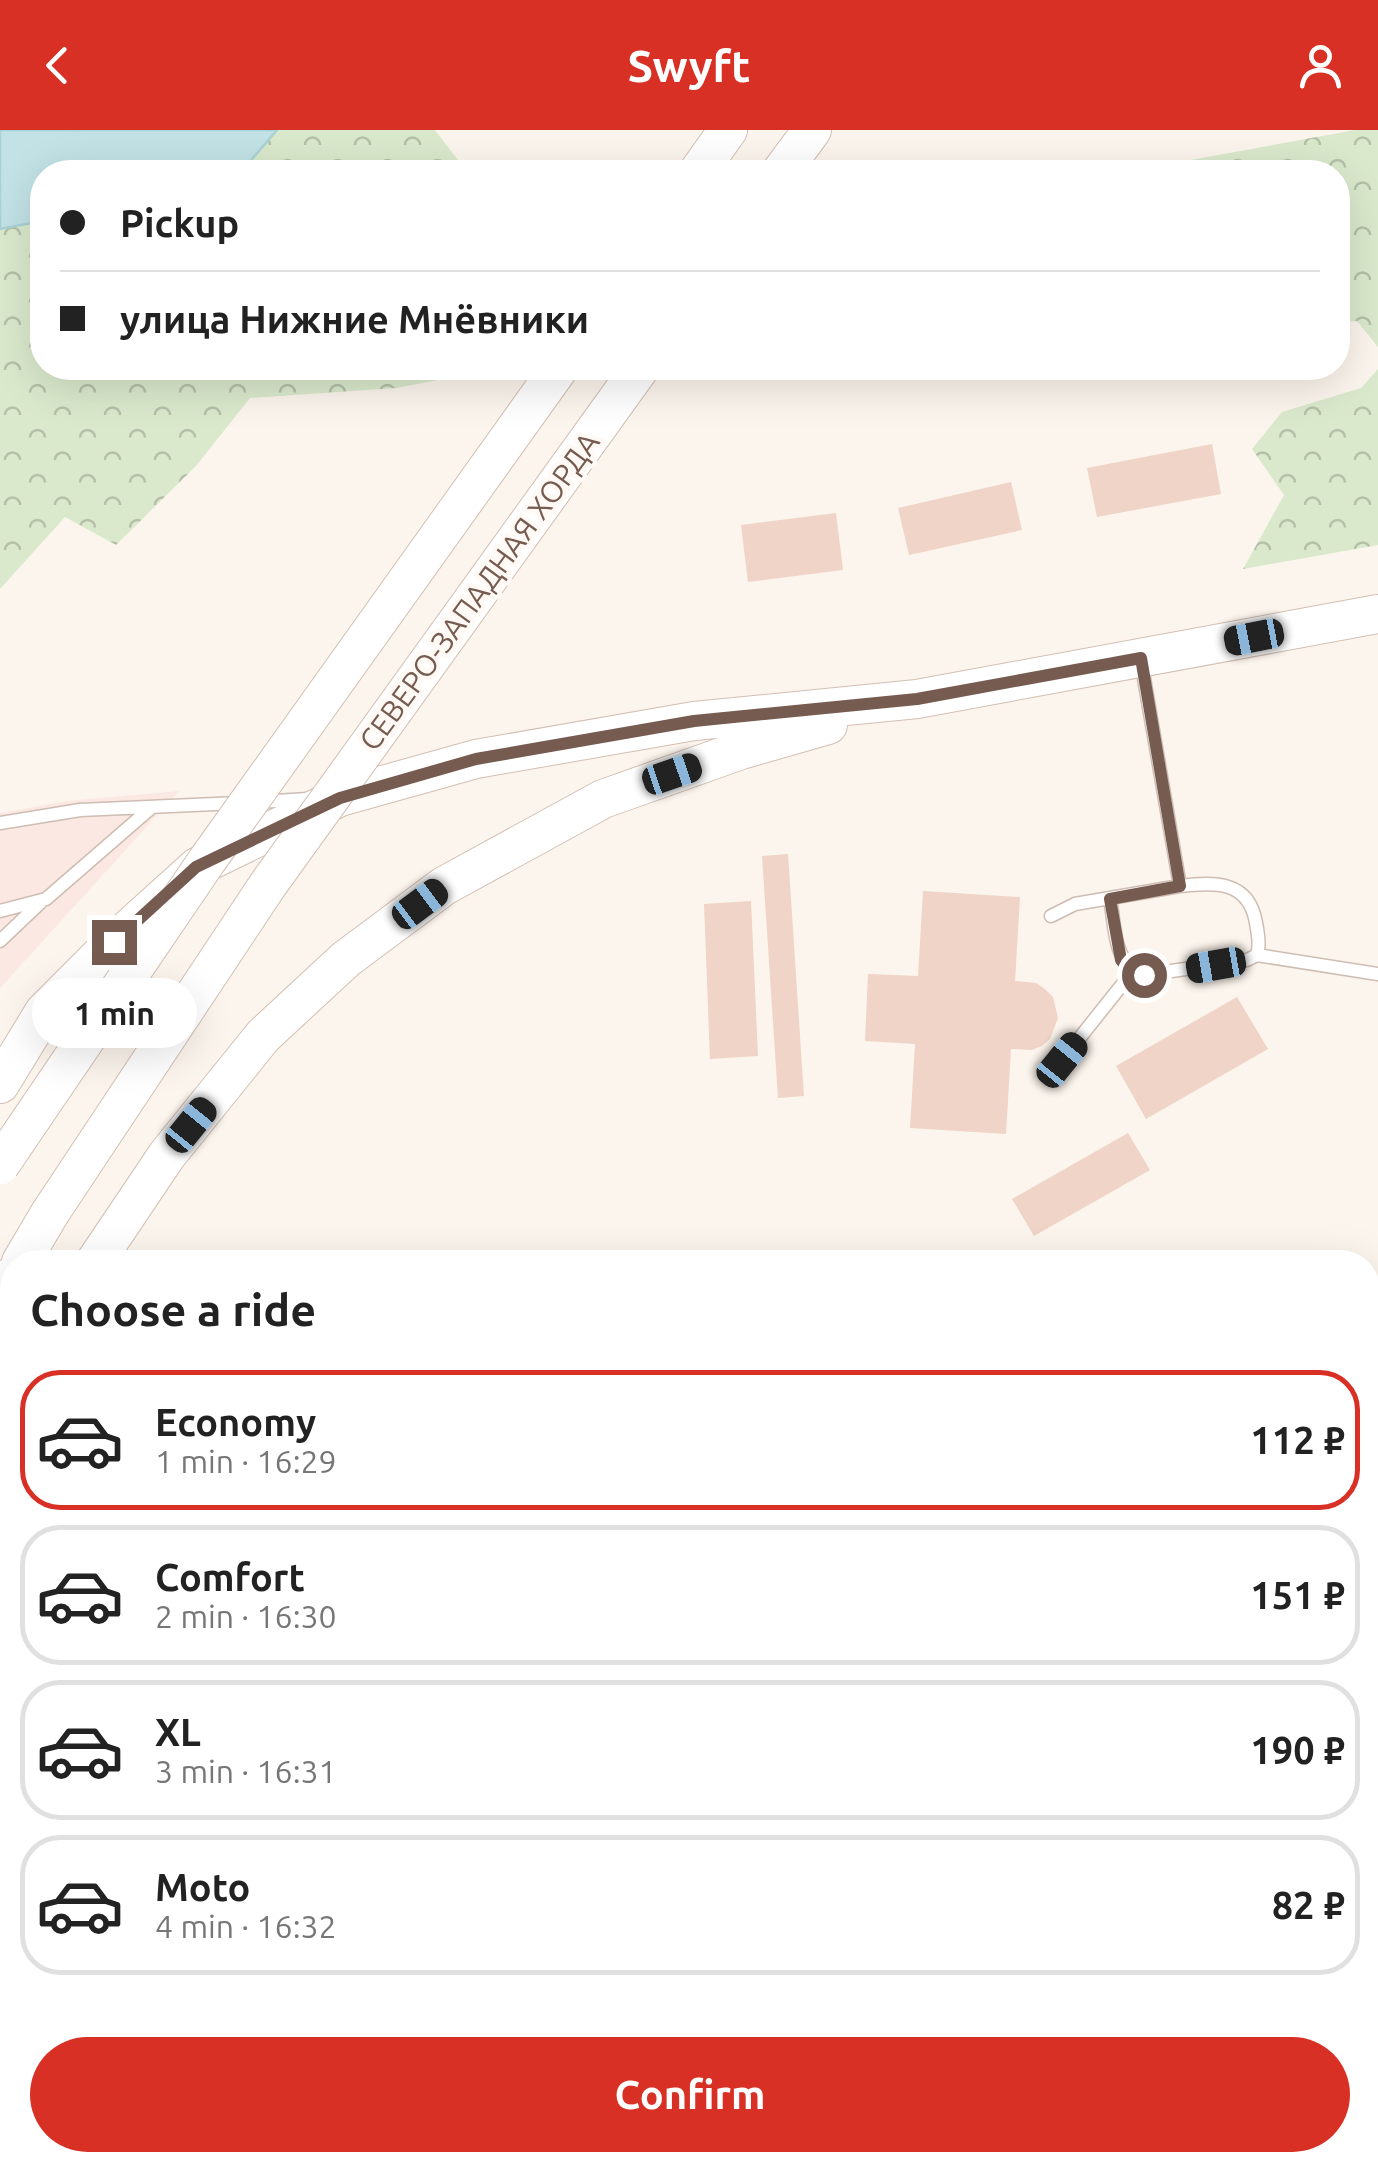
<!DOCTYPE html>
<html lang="en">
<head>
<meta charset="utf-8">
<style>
	:root { --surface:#fff; --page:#f2f2f2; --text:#222; --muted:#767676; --line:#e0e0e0; --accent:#d93025 }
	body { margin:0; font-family:Ubuntu,sans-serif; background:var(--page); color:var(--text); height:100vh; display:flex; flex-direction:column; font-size:38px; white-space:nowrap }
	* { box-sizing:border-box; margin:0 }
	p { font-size:32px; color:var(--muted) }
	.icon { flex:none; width:55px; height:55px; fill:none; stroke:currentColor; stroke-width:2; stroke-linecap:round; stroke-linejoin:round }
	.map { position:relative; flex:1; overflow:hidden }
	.sheet { position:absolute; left:0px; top:1120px; width:1380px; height:922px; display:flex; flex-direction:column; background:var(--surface); border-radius:40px 40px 0 0; box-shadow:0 10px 40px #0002 }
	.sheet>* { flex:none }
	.hud { position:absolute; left:30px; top:30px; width:1320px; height:220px; border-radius:40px; box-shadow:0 10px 40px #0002; display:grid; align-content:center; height:220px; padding:0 30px; background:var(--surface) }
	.end { position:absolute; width:45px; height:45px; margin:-22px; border:12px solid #765b50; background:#fff; box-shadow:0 0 0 5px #fff }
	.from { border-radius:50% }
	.bubble { position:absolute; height:70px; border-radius:35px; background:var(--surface); box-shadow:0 10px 40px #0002; font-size:32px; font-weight:700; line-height:70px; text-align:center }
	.car { position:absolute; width:30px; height:60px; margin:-30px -15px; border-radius:12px; box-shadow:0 0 8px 2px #0007; background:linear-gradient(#222 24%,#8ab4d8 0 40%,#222 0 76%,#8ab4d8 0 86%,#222 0) }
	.hud b { display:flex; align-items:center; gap:35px; height:95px; font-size:38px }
	.hud b+b { border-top:2px solid var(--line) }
	.hud i { width:25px; height:25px; background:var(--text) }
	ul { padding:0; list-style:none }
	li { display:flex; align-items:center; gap:30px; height:140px; margin:0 20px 15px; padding:0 10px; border:5px solid var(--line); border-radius:40px }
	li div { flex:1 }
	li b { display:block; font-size:38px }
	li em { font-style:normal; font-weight:700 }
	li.active { border-color:var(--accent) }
	li>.icon { width:90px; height:90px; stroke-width:1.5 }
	h2 { padding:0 30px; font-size:45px; line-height:120px }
	.primary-button { display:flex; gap:20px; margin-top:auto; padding:20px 30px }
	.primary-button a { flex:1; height:115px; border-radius:60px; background:var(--accent); color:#fff; font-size:40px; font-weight:700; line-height:115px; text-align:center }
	header { display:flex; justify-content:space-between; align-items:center; height:130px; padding:0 30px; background:var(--accent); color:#fff; font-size:45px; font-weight:700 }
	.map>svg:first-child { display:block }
	.commercial { fill:#fbe8e2 }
	.forest { fill:url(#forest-crowns) }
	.water { fill:#c2e2e5; stroke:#a9d2d6; stroke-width:2.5 }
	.building { fill:#efd4c7 }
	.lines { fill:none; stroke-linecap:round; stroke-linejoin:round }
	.lane-casing { stroke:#cebdb2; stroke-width:15 }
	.secondary-casing { stroke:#d3bfb3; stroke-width:40 }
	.lane { stroke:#fff; stroke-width:12 }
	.secondary { stroke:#fff; stroke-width:38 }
	.secondary-bridge-casing { stroke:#d3bfb3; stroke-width:40; stroke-linecap:butt }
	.secondary-bridge { stroke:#fff; stroke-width:38 }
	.route { stroke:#765b50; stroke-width:12 }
	.labels { text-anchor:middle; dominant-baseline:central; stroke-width:9; stroke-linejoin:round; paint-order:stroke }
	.street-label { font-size:30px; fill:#765b50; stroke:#fef9f4 }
</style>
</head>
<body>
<header><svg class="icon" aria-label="back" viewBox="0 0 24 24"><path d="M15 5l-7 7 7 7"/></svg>Swyft<svg class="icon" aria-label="person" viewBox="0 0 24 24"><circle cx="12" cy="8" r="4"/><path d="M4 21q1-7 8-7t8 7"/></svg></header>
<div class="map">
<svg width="1378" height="2041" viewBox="0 0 1378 2041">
	<defs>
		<pattern id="forest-crowns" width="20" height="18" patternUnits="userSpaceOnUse" patternTransform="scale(2.5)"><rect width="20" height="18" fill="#dae9cc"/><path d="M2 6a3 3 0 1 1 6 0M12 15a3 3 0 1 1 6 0" fill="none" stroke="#b5c0a8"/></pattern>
	</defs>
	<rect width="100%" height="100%" fill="#fcf5ed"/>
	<path class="commercial" d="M 179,661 L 0,858 L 0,683 L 67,671 Z"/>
	<path class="forest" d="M 277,0 L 435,0 L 467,42 L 241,42 Z
		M 1355,0 L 1378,0 L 1378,217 L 1357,191 L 1338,192 L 1338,42 L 1125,42 Z
		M 42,91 L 42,238 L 498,238 L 397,258 L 250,268 L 196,336 L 116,415 L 65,387 L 0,459 L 0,99 Z
		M 1378,239 L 1378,415 L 1243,439 L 1284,365 L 1252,319 L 1282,282 L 1361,258 Z"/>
	<path class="water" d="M 0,0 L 277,0 L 241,42 L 42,42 L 42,91 L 0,99 Z"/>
	<path class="building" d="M 1212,314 L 1221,364 L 1097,387 L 1087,338 Z
		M 1011,352 L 1022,400 L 909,425 L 898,378 Z
		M 836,383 L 843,440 L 748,452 L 741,395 Z
		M 788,724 L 804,966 L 778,968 L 762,726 Z
		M 923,761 L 1020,767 L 1015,851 L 1036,853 L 1045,859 L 1053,867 L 1058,888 L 1050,909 L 1042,916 L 1032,920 L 1011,919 L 1006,1004 L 910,998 L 915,914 L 865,911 L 868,844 L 918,846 Z
		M 751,771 L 758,926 L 710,929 L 704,774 Z
		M 1237,867 L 1268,919 L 1146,989 L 1116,936 Z
		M 1128,1003 L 1150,1040 L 1034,1106 L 1012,1069 Z"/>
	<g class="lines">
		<g class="lane-casing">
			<path id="lane" d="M 258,672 L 308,669
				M 0,693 L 80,680 L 238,673
				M 1110,769 C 1116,799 1112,833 1144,845 L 1247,830 L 1257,825 C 1260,814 1258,804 1256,793 C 1249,750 1214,752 1180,756
				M 0,781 L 46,769 L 152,677
				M 1051,786 L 1075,774 L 1180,756 L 1141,531
				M 0,811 L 40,773
				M 1257,825 L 1378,844
				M 1062,930 L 1133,841"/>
		</g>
		<g class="secondary-casing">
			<path id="secondary" d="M 698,42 L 728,0
				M 781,42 L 812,0
				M 0,954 L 44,882 L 114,812 L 197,737 L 340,667 L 476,629 L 694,591 L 917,569 L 1378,484
				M 21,1132 L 50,1083
				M 95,1132 L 167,1025 L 263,906 L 346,829 L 444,756 L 603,669 L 741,620 L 828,595
				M 0,1167 L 12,1146
				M 0,1298 L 12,1275
				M 1368,1874 L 1378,1842
				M 1315,2041 L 1318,2030"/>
		</g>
		<use href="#lane" class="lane"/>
		<use href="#secondary" class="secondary"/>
		<g class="secondary-bridge-casing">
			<path id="secondary-bridge" d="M 0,1035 L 206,732 L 559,238
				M 50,1083 L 267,756 L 640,238"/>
		</g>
		<use href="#secondary-bridge" class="secondary-bridge"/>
	</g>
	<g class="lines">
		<path class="route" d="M 114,812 L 196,737 L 340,668 L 476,629 L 694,591 L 917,569 L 1141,528 L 1180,756 L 1110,769 L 1121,830 L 1127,837 L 1144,845"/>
	</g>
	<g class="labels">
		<g class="street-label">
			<text transform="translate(479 461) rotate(-54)">СЕВЕРО-ЗАПАДНАЯ ХОРДА</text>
		</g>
	</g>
</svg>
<i class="end from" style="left:1144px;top:845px"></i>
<i class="end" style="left:114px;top:812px"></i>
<div class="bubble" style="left:32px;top:848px;width:165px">1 min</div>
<i class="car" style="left:1254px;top:507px;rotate:259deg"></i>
<i class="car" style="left:672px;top:644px;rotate:71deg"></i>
<i class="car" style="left:420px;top:774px;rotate:53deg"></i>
<i class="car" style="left:1216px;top:835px;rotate:260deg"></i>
<i class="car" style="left:1062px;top:930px;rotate:39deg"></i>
<i class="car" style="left:191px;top:995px;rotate:39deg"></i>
<div class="hud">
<b><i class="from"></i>Pickup</b>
<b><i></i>улица Нижние Мнёвники</b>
</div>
<section class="sheet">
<h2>Choose a ride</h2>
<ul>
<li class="active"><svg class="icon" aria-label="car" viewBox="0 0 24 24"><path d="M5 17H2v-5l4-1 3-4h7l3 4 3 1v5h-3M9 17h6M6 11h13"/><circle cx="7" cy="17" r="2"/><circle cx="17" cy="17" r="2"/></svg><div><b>Economy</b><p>1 min · 16:29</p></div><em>112 ₽</em></li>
<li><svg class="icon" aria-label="car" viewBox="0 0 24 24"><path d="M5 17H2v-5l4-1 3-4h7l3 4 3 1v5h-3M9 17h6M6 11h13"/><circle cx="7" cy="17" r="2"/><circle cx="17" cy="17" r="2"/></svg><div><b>Comfort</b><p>2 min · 16:30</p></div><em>151 ₽</em></li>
<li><svg class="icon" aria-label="car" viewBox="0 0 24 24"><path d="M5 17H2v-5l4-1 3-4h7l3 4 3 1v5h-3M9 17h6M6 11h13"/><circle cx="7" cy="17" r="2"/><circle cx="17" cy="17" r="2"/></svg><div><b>XL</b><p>3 min · 16:31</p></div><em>190 ₽</em></li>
<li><svg class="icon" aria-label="car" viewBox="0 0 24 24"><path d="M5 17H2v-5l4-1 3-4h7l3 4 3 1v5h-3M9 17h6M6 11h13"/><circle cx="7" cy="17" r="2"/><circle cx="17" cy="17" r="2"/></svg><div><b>Moto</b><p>4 min · 16:32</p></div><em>82 ₽</em></li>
</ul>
<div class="primary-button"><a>Confirm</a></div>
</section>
</div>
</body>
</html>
